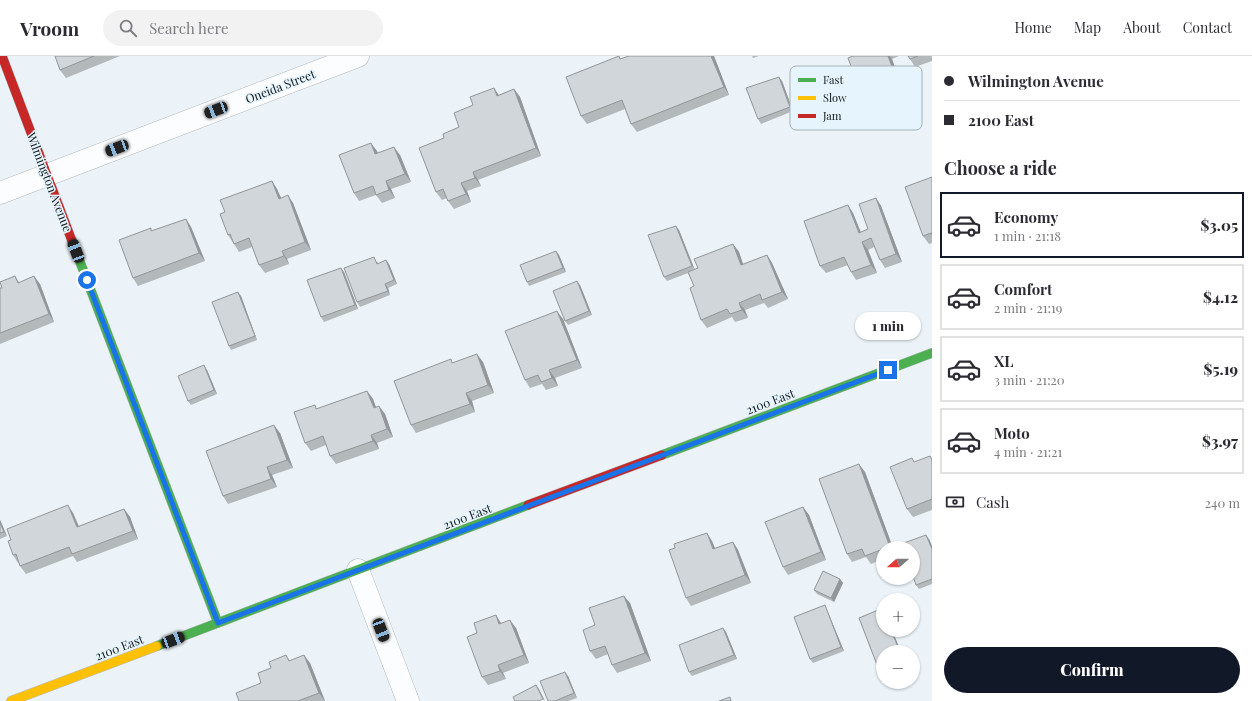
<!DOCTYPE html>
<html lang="en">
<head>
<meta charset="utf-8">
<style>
	:root { --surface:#fff; --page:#f2f2f3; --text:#2b2b33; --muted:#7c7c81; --line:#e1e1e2; --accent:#111827 }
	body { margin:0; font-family:"Playfair Display",serif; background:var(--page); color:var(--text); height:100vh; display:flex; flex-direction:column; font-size:15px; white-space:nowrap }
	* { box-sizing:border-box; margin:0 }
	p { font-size:13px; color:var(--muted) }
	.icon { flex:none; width:22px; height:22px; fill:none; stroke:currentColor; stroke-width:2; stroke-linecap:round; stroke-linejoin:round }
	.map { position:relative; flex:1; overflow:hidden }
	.sheet { display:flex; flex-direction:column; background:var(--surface); width:320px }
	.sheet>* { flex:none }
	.top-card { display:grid; align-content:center; height:88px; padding:0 12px; background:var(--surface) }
	.needle { width:26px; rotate:249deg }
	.buttons { position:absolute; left:876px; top:485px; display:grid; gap:8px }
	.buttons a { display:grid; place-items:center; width:44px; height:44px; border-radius:50%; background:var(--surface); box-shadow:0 1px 3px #0004; font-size:20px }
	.end { position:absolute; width:18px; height:18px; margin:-9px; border:5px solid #1a73e8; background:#fff; box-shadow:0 0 0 2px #fff }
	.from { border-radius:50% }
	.bubble { position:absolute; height:28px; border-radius:14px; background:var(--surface); box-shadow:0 1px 3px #0004; font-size:13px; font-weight:800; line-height:28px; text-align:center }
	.car { position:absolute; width:12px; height:24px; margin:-12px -6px; border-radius:5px; box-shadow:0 0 3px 1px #0007; background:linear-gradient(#222 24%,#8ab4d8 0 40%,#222 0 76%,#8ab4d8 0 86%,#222 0) }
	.top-card b { display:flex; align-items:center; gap:14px; height:38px; font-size:15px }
	.top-card b+b { border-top:1px solid var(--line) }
	.top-card i { width:10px; height:10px; background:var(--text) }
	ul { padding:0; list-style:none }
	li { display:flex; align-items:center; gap:12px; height:66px; margin:0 8px 6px; padding:0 4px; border:2px solid var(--line); border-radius:0px }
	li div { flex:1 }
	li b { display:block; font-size:15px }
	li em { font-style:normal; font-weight:800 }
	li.current { border-color:var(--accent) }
	li>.icon { width:36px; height:36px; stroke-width:1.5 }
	h2 { padding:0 12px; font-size:18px; line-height:48px }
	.pay { display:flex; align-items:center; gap:10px; height:44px; padding:0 12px; font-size:15px }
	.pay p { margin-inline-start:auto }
	.action { display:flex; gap:8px; margin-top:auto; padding:8px 12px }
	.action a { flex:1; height:46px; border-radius:24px; background:var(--accent); color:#fff; font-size:16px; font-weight:800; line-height:46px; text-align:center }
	header { display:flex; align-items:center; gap:24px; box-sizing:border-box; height:56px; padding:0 20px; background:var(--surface); border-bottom:1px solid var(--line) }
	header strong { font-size:19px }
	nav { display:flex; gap:22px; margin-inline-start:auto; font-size:14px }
	.search { width:280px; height:36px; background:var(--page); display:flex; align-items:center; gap:10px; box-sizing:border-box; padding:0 14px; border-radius:22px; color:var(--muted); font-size:15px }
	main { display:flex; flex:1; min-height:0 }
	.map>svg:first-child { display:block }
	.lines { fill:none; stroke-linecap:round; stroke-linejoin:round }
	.street-casing { stroke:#b2b8bc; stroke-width:23 }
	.fast-casing { stroke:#b2b8bc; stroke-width:10 }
	.slow-casing { stroke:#b2b8bc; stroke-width:10 }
	.jam-casing { stroke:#b2b8bc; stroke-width:10 }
	.street { stroke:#fcfdfe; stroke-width:22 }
	.fast { stroke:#4caf50; stroke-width:9 }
	.slow { stroke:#ffc107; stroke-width:9 }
	.jam { stroke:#c62828; stroke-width:9 }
	.wall { fill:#b3b8bb }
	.shaded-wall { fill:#929699 }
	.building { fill:#d0d6da; stroke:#929699 }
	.route { stroke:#1a73e8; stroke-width:5 }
	.labels { text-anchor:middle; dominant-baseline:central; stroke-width:3; stroke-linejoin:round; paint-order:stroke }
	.street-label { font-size:12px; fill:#111619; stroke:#e6f4fd }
	.key { fill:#e6f4fd; stroke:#a6b1b9; stroke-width:1 }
	.key-label { font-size:11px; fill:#111619 }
</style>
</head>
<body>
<header>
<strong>Vroom</strong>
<div class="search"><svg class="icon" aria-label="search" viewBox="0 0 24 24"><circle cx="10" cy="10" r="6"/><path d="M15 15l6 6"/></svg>Search here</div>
<nav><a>Home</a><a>Map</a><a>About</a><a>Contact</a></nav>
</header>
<main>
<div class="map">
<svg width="932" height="645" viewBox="0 0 932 645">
	<rect width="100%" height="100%" fill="#ebf3f8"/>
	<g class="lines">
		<g class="street-casing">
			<path id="street" d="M 0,137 L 358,0
				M 358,514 L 408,645"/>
		</g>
		<g class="fast-casing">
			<path id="fast" d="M 72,185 L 218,567
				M 662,399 L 932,297
				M 157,590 L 528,449"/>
		</g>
		<g class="slow-casing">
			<path id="slow" d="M 11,645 L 157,590"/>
		</g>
		<g class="jam-casing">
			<path id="jam" d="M 2,0 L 72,185
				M 528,449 L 662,399"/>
		</g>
		<use href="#street" class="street"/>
		<use href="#fast" class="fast"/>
		<use href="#slow" class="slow"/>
		<use href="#jam" class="jam"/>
	</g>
	<path class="wall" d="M 55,0 L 120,0 L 66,22 L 60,14 Z
		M 629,0 L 714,0 L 729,39 L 637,76 L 631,68 L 625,53 L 587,68 L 581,60 L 621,3 Z
		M 752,0 L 759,0 L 753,2 Z
		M 853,0 L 899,0 L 892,3 L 901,29 L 865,42 L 860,34 Z
		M 908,0 L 932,0 L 932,5 L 915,11 L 910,3 Z
		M 782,25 L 793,55 L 761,68 L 758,63 Z
		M 494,32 L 499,39 L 514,33 L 520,41 L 541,100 L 478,124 L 481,130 L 467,135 L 471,146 L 454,153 L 448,145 L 447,142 L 442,144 L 436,136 L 444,82 L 459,71 L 473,49 Z
		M 377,95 L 378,97 L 400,99 L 411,126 L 391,133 L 395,142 L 382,147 L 376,139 L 359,145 L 354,137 Z
		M 932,121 L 932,187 L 929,188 L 923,180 Z
		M 272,125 L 277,133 L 281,142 L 293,147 L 311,194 L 287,203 L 289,208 L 265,217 L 259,209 L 252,191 L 239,196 L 234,188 L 228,179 L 225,156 Z
		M 876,142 L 881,150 L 902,206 L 885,212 L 880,204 L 874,191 L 868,194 L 877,217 L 856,224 L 851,216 L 848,209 L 826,217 L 820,210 L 853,157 L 861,176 L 868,173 Z
		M 186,163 L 191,171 L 205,205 L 138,230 L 133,222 Z
		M 679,174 L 694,214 L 698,212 L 733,188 L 739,196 L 743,208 L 767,199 L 772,207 L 788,243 L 768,252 L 764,247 L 745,254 L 748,262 L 735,266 L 732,261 L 707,272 L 701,264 L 694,230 L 688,217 L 667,225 L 664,221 Z
		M 556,195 L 559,199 L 566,216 L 529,230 L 527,226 Z
		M 377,205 L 378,207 L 389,208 L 397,228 L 388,232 L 390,239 L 360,251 L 357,246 Z
		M 344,216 L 358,253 L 324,266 L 321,261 Z
		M 15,220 L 19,226 L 40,228 L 54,266 L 0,288 L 0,232 L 2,232 Z
		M 580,229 L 592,259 L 568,269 L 565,265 Z
		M 241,240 L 257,284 L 231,294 L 229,290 Z
		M 563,263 L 582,312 L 555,322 L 558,330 L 546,334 L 542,328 L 530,332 L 525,324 Z
		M 453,306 L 483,306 L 494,337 L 472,345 L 475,356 L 416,377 L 411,369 Z
		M 207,314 L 217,338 L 191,349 L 188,345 Z
		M 367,335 L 373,343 L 376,351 L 385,358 L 393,381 L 377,387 L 379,393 L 336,408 L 330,400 L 326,389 L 311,395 L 305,387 L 317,353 Z
		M 280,377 L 293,412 L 272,419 L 277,431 L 228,448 L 223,440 Z
		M 930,400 L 932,402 L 932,454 L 913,461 L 907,453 L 912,402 L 914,406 Z
		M 865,416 L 893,492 L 883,492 L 883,503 L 871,508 L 866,501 L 852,506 L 847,498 Z
		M 803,451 L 809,459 L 826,504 L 788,519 L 783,511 Z
		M 124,453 L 130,461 L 138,483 L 77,506 L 73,500 L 26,518 L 20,510 L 19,507 L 18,507 L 13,499 L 11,484 L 73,457 L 79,470 Z
		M 0,464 L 7,480 L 0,483 Z
		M 929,483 L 932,490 L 932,528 L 919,533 L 916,529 Z
		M 712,485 L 715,492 L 733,486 L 738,494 L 751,527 L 691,550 L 686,542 Z
		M 840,523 L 843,527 L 834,546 L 817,538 L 814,534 Z
		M 630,547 L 651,605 L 617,617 L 612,609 L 608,598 L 596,603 L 590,595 L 595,569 Z
		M 883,552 L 883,574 L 892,574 L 901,596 L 883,596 L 883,618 L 882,618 L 879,614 L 859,562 Z
		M 827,554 L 844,595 L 813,607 L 810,603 Z
		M 501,567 L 516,572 L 529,607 L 503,617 L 506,623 L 488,629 L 482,621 Z
		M 726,576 L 737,603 L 692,620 L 689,616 Z
		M 286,599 L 290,605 L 310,607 L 325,645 L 239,645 L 261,627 L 271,612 Z
		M 568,620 L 577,642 L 568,645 L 548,645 Z"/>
	<path class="shaded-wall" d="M 711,0 L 714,0 L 729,39 L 724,31 Z
		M 888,0 L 890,0 L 892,3 L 901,29 L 896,21 Z
		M 779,21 L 782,25 L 793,55 L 790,51 Z
		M 494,32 L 499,40 L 497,40 Z
		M 514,33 L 520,41 L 541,100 L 536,92 Z
		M 371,87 L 377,95 L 381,106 L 375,98 Z
		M 394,91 L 400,99 L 411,126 L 405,118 Z
		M 473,116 L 478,124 L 481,130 L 475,122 Z
		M 272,125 L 277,133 L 285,151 L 279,143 Z
		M 386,125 L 391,133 L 395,142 L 389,134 Z
		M 461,127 L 467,135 L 471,146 L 466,138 Z
		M 288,139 L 293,147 L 311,194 L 305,186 Z
		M 876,142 L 881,150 L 902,206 L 896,198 Z
		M 848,149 L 853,157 L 864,185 L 859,177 Z
		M 186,163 L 191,171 L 205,205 L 199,197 Z
		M 676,170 L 679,174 L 695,214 L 692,210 Z
		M 862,186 L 868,194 L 877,217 L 871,209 Z
		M 733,188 L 739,196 L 746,217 L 741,209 Z
		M 282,195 L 287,203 L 289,208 L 284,200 Z
		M 556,195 L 559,199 L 566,216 L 563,212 Z
		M 767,199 L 772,207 L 788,243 L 782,236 Z
		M 386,204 L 389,208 L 397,228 L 394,224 Z
		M 341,212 L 344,216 L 358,253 L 355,249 Z
		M 34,220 L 40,228 L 54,266 L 49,258 Z
		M 577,225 L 580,229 L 592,259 L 589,255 Z
		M 385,228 L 388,232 L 390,239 L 388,235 Z
		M 238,236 L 241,240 L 257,284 L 255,280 Z
		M 739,247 L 745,254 L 748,262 L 742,254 Z
		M 557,255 L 563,263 L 582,312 L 577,304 Z
		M 477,298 L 483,306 L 494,337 L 488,329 Z
		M 204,309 L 207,314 L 217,338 L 214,334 Z
		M 549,314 L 555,322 L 558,330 L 552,322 Z
		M 367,335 L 373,343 L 379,360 L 374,352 Z
		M 466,337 L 472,345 L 475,356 L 470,348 Z
		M 379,350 L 385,358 L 393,381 L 387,373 Z
		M 274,369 L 280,377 L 293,412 L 287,404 Z
		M 371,379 L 377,387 L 379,393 L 373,385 Z
		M 859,408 L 865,416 L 893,492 L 891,492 L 890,491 Z
		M 267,411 L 272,419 L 277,431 L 271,423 Z
		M 68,449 L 73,457 L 82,479 L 77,471 Z
		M 803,451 L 809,459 L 826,504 L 821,496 Z
		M 124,453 L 130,461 L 138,483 L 133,475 Z
		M 0,464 L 7,480 L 4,476 L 0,467 Z
		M 707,477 L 712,485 L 718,501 L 713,493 Z
		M 926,479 L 929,483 L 932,490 L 932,493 Z
		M 733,486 L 738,494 L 751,527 L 745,519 Z
		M 840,523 L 843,527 L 834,546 L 831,542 Z
		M 624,540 L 630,547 L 651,605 L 645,597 Z
		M 825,549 L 827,554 L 844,595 L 841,591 Z
		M 496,559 L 501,567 L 505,576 L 499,568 Z
		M 510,564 L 516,572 L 529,607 L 524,599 Z
		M 723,572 L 726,576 L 737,603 L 734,599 Z
		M 891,574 L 892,574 L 901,596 L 900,596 Z
		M 304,599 L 310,607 L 325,645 L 319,637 Z
		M 498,609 L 503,617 L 506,623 L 500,615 Z
		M 565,616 L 568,620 L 577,642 L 574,637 Z
		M 536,629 L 539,633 L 545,645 L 543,643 Z"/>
	<path class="building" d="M 55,0 L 94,0 L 60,14 Z
		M 619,0 L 620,3 L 629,0 L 711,0 L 724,31 L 631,68 L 622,44 L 581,60 L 566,21 Z
		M 853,0 L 888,0 L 896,21 L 860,34 L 848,2 Z
		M 908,0 L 918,0 L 910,3 Z
		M 779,21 L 790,51 L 758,63 L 746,32 Z
		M 494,32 L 497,40 L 514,33 L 536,92 L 473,116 L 475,122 L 461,127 L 466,138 L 448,145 L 443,133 L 436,136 L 419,92 L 444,82 L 443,78 L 459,71 L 454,57 L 473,49 L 470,41 Z
		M 371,87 L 375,98 L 394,91 L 405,118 L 386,125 L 389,134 L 376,139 L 373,130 L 354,137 L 339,99 Z
		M 932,121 L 932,179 L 931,177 L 923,180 L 905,131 Z
		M 272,125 L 279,143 L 288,139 L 305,186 L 282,195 L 284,200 L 259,209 L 249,182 L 234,188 L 230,178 L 228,179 L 220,158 L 225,156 L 220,144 Z
		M 876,142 L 896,198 L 880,204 L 871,182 L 862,186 L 871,209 L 851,216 L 844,201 L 820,210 L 804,165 L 848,149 L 859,177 L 868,173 L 859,148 Z
		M 186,163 L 199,197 L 133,222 L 119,184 L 151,172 L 151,175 Z
		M 676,170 L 692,210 L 664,221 L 648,179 Z
		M 733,188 L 741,209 L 767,199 L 782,236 L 762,244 L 760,238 L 739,247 L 742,254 L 730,258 L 727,253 L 701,264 L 690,232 L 694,230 L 688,216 L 698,212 L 694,203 Z
		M 556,195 L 563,212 L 527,226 L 520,209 Z
		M 374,201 L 377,208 L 386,204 L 394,224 L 385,228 L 388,235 L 357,246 L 344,212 Z
		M 341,212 L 355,249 L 321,261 L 307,224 Z
		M 15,220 L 18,227 L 34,220 L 49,258 L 0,277 L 0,232 L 2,232 L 0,226 Z
		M 577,225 L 589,255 L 565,265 L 553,235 Z
		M 238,236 L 255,280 L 229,290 L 212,246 Z
		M 557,255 L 577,304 L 549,314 L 552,322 L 541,326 L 538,319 L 525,324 L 505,275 Z
		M 477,298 L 488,329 L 466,337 L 470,348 L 411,369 L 394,325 L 451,303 L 452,307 Z
		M 204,309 L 214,334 L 188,345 L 178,320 Z
		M 367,335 L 374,352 L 379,350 L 387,373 L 371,379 L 373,385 L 330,400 L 323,380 L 305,387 L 294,356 L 315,349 L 316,353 Z
		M 274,369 L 287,404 L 267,411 L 271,423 L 223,440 L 206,395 Z
		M 930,400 L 932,404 L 932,443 L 907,453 L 890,411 L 912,402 L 914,406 Z
		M 859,408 L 890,491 L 886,492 L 883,492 L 883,493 L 865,500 L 862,493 L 847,498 L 819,423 Z
		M 68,449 L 77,471 L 124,453 L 133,475 L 72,498 L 69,491 L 20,510 L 16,498 L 13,499 L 8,485 L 11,484 L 7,473 Z
		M 803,451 L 821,496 L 783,511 L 765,466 Z
		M 0,467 L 4,476 L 0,477 Z
		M 707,477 L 713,493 L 733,486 L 745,519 L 686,542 L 669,494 L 675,492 L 674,488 Z
		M 926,479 L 932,493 L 932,523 L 916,529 L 913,520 L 913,492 L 902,492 L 901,488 Z
		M 823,515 L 840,523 L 831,542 L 814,534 Z
		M 624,540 L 645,597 L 612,609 L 605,590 L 590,595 L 583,574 L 595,569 L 589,552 Z
		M 825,549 L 841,591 L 810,603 L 794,561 Z
		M 883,552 L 883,574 L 891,574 L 900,596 L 883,596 L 883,612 L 879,614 L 859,562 Z
		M 496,559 L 499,568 L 510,564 L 524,599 L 498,609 L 500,615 L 482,621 L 467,581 L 477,577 L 474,567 Z
		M 723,572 L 734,599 L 689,616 L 679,589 Z
		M 286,599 L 289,605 L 304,599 L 319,637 L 298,645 L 239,645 L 236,637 L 261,627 L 258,617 L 271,612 L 269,606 Z
		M 565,616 L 574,637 L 555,645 L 548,645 L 540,625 Z
		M 536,629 L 543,643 L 539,645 L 515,645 L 513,641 Z
		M 730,641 L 731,645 L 719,645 Z"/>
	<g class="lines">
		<path class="route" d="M 87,224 L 218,567 L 888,314"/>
	</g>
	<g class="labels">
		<g class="street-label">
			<text transform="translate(280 30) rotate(-21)">Oneida Street</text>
			<text transform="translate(50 126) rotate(69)">Wilmington Avenue</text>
			<text transform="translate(770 345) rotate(-21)">2100 East</text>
			<text transform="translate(467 460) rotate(-21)">2100 East</text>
			<text transform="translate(119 591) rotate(-21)">2100 East</text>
		</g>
	</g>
	<rect x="790" y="10" width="132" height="64" rx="6" class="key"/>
	<rect x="798" y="22" width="18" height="4" fill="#4caf50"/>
	<rect x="798" y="40" width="18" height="4" fill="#ffc107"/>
	<rect x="798" y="58" width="18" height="4" fill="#c62828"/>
	<g class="key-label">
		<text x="823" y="28">Fast</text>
		<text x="823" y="46">Slow</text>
		<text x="823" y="64">Jam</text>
	</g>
</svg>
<div class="buttons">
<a><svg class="needle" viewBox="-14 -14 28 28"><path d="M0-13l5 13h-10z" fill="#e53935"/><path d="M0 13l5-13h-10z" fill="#7c7c81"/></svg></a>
<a>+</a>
<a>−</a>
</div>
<i class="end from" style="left:87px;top:224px"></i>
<i class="end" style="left:888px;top:314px"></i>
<div class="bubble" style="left:855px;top:256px;width:66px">1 min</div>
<i class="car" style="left:216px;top:54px;rotate:249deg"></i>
<i class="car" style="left:117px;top:92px;rotate:249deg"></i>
<i class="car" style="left:76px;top:195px;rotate:339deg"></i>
<i class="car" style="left:381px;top:574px;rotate:159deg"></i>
<i class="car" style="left:173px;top:584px;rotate:69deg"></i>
</div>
<section class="sheet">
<div class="top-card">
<b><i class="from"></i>Wilmington Avenue</b>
<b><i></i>2100 East</b>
</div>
<h2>Choose a ride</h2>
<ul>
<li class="current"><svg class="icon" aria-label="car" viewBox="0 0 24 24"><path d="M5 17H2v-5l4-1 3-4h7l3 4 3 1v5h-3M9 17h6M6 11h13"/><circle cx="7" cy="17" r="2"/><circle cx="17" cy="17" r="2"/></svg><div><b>Economy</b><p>1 min · 21:18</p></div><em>$3.05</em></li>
<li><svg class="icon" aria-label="car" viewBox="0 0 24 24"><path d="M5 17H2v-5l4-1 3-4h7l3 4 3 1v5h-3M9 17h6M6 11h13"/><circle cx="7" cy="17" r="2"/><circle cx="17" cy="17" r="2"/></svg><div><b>Comfort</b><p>2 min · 21:19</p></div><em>$4.12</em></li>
<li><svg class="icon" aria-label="car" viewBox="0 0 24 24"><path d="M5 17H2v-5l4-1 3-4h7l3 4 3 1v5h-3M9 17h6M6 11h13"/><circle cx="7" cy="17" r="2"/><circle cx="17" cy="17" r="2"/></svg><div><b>XL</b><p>3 min · 21:20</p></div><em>$5.19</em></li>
<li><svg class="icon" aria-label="car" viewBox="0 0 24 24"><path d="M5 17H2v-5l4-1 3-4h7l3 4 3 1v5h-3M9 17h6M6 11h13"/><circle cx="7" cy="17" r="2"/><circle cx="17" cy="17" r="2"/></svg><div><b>Moto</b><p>4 min · 21:21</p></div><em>$3.97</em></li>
</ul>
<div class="pay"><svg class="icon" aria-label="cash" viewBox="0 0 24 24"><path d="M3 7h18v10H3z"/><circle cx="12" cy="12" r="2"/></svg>Cash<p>240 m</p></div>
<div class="action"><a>Confirm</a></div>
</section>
</main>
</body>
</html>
